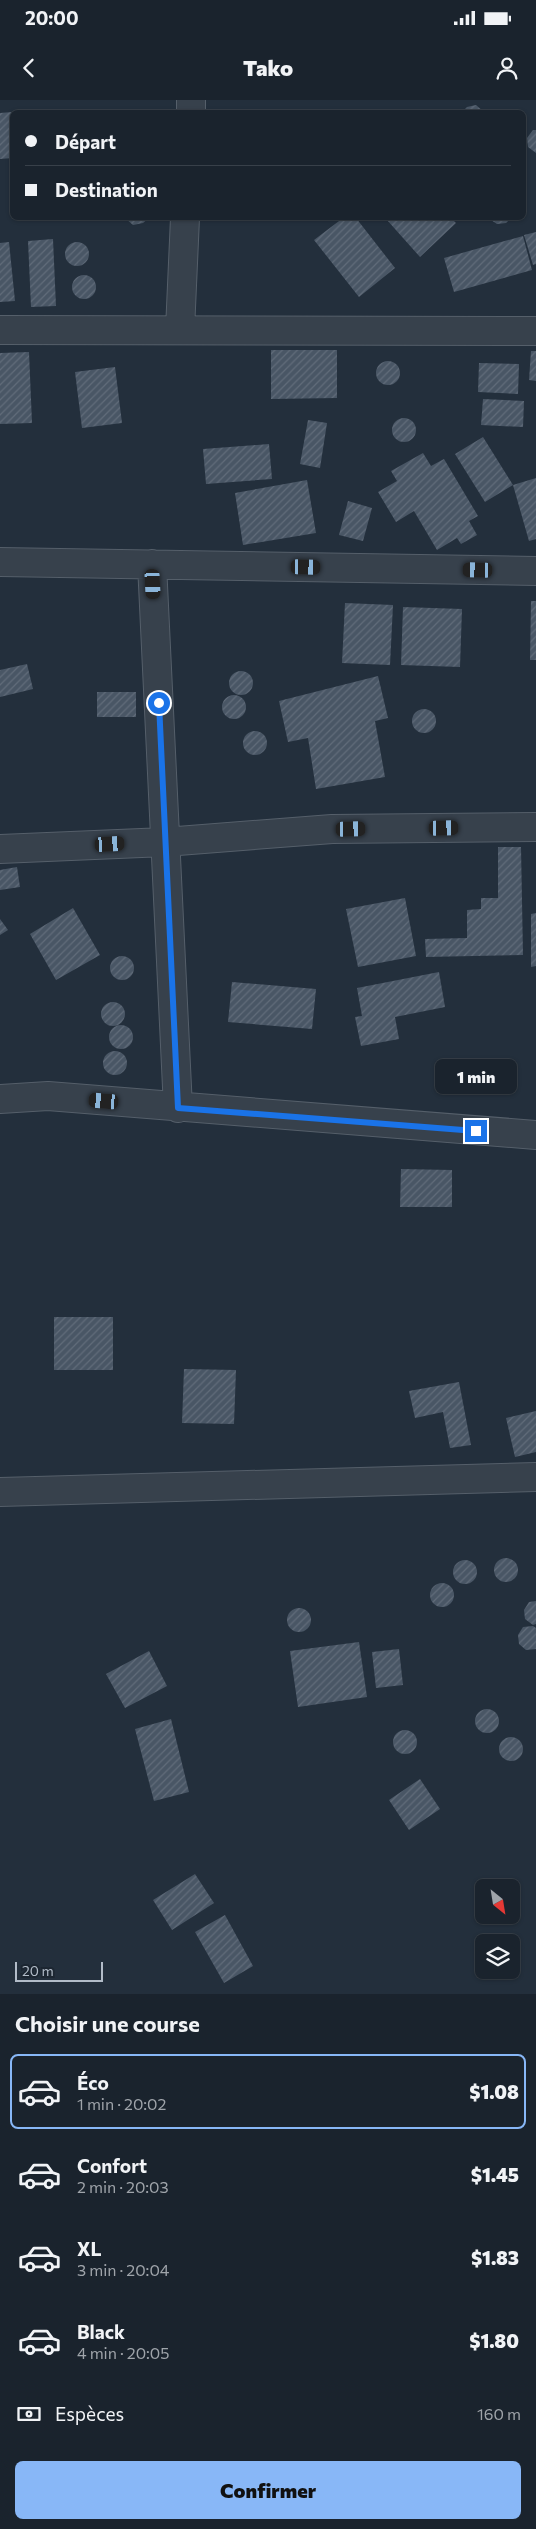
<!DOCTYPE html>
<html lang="fr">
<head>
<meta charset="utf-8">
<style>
	:root { --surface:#1a232d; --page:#272f39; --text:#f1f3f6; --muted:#9fa4aa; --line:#384049; --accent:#88b7f7 }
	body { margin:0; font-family:Commissioner,sans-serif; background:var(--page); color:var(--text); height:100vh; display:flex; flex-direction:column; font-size:19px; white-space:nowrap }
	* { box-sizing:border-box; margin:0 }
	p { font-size:16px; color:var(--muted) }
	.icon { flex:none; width:28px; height:28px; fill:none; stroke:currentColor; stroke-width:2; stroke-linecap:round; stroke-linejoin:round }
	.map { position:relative; height:1894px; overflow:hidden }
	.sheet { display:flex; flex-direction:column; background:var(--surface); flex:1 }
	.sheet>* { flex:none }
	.top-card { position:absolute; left:10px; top:10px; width:516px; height:110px; border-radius:8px; box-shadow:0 1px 4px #0004,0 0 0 1px var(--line); display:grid; align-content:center; height:110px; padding:0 15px; background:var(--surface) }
	.needle { width:32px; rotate:150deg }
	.buttons { position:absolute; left:475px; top:1779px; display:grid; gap:10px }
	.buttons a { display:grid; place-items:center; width:45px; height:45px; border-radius:8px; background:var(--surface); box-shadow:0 1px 4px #0004,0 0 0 1px var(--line); font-size:25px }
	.scale { position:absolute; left:15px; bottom:12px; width:88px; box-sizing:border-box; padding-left:5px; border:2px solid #b2bcc8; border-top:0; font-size:14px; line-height:18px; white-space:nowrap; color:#b2bcc8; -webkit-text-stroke:4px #1c2631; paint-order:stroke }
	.end { position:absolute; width:22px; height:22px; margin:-11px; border:6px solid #1a73e8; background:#fff; box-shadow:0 0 0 2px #fff }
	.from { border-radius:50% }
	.bubble { position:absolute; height:35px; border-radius:8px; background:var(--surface); box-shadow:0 1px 4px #0004,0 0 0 1px var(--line); font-size:16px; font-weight:800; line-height:35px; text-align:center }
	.car { position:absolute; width:15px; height:30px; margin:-15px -8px; border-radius:6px; box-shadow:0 0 4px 1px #0007; background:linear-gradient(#222 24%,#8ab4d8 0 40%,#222 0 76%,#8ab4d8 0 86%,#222 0) }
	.top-card b { display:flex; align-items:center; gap:18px; height:48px; font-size:19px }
	.top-card b+b { border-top:1px solid var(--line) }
	.top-card i { width:12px; height:12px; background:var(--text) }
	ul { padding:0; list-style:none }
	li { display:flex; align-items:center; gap:15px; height:75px; margin:0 10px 8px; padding:0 5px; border:2px solid transparent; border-radius:8px }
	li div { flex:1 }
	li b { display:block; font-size:19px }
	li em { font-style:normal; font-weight:800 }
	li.current { border-color:var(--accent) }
	li>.icon { width:45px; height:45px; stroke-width:1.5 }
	h2 { padding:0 15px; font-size:22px; line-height:60px }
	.pay { display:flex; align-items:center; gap:12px; height:55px; padding:0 15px; font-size:19px }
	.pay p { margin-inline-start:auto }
	.cta { display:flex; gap:10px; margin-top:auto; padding:10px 15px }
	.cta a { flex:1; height:58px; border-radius:8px; background:var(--accent); color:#111; font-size:20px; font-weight:800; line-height:58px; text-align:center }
	.status { display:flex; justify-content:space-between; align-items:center; height:35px; padding:0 25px; background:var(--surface); direction:ltr }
	.status svg { height:14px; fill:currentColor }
	header { display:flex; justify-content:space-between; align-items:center; height:65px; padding:0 15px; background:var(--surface); font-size:22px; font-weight:800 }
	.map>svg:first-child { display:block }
	.building { fill:url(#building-hatch) }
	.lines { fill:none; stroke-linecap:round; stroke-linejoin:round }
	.minor-casing { stroke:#555f6a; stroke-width:30 }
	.minor { stroke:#37414c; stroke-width:28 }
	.route { stroke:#1a73e8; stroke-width:6 }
</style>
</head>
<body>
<div class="status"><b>20:00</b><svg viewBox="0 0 49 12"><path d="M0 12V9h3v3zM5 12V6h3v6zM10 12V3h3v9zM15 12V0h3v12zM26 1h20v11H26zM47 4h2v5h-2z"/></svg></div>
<header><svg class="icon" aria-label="back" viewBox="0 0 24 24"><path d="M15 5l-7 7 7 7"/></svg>Tako<svg class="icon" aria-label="person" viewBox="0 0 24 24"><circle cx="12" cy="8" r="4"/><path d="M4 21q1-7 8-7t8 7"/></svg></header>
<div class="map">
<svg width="536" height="1894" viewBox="0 0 536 1894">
	<defs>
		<pattern id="building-hatch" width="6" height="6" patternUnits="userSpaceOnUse" patternTransform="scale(1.25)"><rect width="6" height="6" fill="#495665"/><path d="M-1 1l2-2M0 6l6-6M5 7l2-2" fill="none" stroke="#616c7a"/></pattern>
	</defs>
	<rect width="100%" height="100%" fill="#232f3c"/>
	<path class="building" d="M 476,5 L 484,12 L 462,12 L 467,7 Z
		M 12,12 L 12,58 L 0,59 L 0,13 Z
		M 533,30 L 536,30 L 536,53 L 528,47 L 527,38 Z
		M 125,118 L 149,118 L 143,123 L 133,125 Z
		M 343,118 L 356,118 L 395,168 L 359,197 L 314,140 Z
		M 390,118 L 451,118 L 456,123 L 420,157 L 387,120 Z
		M 488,118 L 511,118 L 506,123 L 497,124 Z
		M 536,132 L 536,164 L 533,165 L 524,135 Z
		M 523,136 L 532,170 L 454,192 L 444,158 Z
		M 53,139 L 56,206 L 31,207 L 28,141 Z
		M 9,142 L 15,201 L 0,202 L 0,143 Z
		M65 154a12 12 0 1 1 24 0a12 12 0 1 1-24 0Z
		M72 187a12 12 0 1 1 24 0a12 12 0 1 1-24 0Z
		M 271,250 L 337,250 L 337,298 L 271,299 Z
		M 531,251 L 536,251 L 536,281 L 529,280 Z
		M 29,252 L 32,323 L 0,324 L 0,253 Z
		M376 273a12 12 0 1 1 24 0a12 12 0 1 1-24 0Z
		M 479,263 L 519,264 L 518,294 L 478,292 Z
		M 115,267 L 122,323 L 82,328 L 75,272 Z
		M 483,299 L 524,301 L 523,327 L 481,325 Z
		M392 330a12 12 0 1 1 24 0a12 12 0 1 1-24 0Z
		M 308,320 L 327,323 L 320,368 L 300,364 Z
		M 483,337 L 513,385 L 485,402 L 455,354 Z
		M 269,344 L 272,379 L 206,384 L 203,349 Z
		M 423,353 L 431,366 L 444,359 L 478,416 L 469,421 L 477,435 L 461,444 L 457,438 L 437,450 L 414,411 L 396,422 L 378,392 L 397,381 L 391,371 Z
		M 536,378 L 536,439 L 529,441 L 513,385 Z
		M 307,380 L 316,433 L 243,445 L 235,393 Z
		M 348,401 L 372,408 L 363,441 L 339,435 Z
		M 531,501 L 536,501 L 536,560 L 530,560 Z
		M 345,503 L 393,505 L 390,565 L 342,563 Z
		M 403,507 L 462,509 L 460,567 L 401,565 Z
		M 27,564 L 33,589 L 0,597 L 0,570 Z
		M229 583a12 12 0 1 1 24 0a12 12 0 1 1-24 0Z
		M 378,576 L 388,618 L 375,621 L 385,677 L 316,689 L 308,638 L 288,642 L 279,601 Z
		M 97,592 L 136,592 L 136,617 L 97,617 Z
		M222 607a12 12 0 1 1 24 0a12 12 0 1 1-24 0Z
		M412 621a12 12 0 1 1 24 0a12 12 0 1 1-24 0Z
		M243 643a12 12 0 1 1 24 0a12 12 0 1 1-24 0Z
		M 498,747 L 521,747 L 523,855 L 426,857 L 425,839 L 467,838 L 467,810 L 481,809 L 481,798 L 498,798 Z
		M 17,767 L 20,787 L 0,790 L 0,770 Z
		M 405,798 L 416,856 L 358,867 L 346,809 Z
		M 73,808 L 100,855 L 56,880 L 30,834 Z
		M 536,813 L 536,866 L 531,867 L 531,814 Z
		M 0,819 L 8,830 L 0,835 Z
		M110 868a12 12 0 1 1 24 0a12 12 0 1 1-24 0Z
		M 439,872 L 445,907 L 395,917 L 399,939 L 361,946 L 355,917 L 362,916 L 357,888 Z
		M 232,882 L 316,889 L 312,929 L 228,922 Z
		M101 914a12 12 0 1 1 24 0a12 12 0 1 1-24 0Z
		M109 937a12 12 0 1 1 24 0a12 12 0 1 1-24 0Z
		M103 963a12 12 0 1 1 24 0a12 12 0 1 1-24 0Z
		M 401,1069 L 452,1070 L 452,1107 L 400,1107 Z
		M 54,1217 L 113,1217 L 113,1270 L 54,1270 Z
		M 184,1269 L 236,1270 L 234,1324 L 182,1323 Z
		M 459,1282 L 471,1345 L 450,1348 L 443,1312 L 415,1318 L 409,1291 Z
		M 536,1311 L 536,1352 L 515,1357 L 506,1318 Z
		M494 1470a12 12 0 1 1 24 0a12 12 0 1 1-24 0Z
		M453 1472a12 12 0 1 1 24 0a12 12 0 1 1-24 0Z
		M430 1495a12 12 0 1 1 24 0a12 12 0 1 1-24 0Z
		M 536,1501 L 536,1524 L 533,1525 L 525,1519 L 524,1510 L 529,1502 Z
		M287 1520a12 12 0 1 1 24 0a12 12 0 1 1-24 0Z
		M 533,1526 L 536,1528 L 536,1549 L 526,1550 L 519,1544 L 518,1535 L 523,1527 Z
		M 359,1542 L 367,1597 L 298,1607 L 290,1551 Z
		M 399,1549 L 403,1585 L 376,1588 L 372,1552 Z
		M 149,1551 L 167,1586 L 125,1608 L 106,1574 Z
		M475 1621a12 12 0 1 1 24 0a12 12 0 1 1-24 0Z
		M 171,1619 L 189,1692 L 154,1701 L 135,1629 Z
		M393 1642a12 12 0 1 1 24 0a12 12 0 1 1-24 0Z
		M499 1649a12 12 0 1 1 24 0a12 12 0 1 1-24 0Z
		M 420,1679 L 440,1709 L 409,1730 L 389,1700 Z
		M 195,1774 L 214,1803 L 172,1830 L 153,1800 Z
		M 225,1815 L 253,1866 L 224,1883 L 195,1832 Z"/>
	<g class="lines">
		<g class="minor-casing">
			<path id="minor" d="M 191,12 L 191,0
				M 0,230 L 536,231
				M 180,230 L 185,118
				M 0,462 L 536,471
				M 152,464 L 178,1008
				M 0,749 L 165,742 L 332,729 L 536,727
				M 0,999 L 48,996 L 536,1035
				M 0,1392 L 536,1377"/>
		</g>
		<use href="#minor" class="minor"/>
	</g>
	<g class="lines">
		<path class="route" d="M 159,603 L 178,1008 L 476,1031"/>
	</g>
</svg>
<div class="buttons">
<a><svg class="needle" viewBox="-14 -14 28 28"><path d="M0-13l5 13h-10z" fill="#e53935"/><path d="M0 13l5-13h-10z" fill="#9fa4aa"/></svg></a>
<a><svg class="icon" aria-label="layers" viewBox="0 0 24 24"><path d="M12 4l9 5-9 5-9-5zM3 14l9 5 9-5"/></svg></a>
</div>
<div class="scale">20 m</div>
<i class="end from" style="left:159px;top:603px"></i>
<i class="end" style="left:476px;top:1031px"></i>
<div class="bubble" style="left:435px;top:959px;width:82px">1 min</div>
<i class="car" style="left:306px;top:467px;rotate:91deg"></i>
<i class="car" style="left:478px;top:470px;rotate:271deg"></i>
<i class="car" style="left:153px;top:484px;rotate:177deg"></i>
<i class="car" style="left:444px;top:728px;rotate:89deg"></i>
<i class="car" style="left:351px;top:729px;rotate:89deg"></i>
<i class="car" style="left:110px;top:744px;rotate:87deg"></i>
<i class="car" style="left:104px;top:1001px;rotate:275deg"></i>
<div class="top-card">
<b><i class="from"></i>Départ</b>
<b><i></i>Destination</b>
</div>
</div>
<section class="sheet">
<h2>Choisir une course</h2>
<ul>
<li class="current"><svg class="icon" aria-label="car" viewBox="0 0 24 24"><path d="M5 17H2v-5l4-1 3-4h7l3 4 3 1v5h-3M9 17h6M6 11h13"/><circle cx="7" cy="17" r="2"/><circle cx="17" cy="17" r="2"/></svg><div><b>Éco</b><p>1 min · 20:02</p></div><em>$1.08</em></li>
<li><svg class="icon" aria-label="car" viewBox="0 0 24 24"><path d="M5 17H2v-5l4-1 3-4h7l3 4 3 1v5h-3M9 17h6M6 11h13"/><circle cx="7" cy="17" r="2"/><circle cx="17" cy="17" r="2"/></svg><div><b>Confort</b><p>2 min · 20:03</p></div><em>$1.45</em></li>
<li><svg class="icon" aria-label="car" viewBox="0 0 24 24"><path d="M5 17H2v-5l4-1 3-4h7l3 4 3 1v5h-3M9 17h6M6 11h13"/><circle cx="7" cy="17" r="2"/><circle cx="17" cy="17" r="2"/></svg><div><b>XL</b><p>3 min · 20:04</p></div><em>$1.83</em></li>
<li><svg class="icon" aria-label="car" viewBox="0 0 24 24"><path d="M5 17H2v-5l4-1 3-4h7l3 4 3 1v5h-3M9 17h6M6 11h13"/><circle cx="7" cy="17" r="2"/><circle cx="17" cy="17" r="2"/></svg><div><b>Black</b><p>4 min · 20:05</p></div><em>$1.80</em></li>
</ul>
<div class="pay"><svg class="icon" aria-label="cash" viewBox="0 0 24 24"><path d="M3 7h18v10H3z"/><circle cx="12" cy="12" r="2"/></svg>Espèces<p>160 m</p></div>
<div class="cta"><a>Confirmer</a></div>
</section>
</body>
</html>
